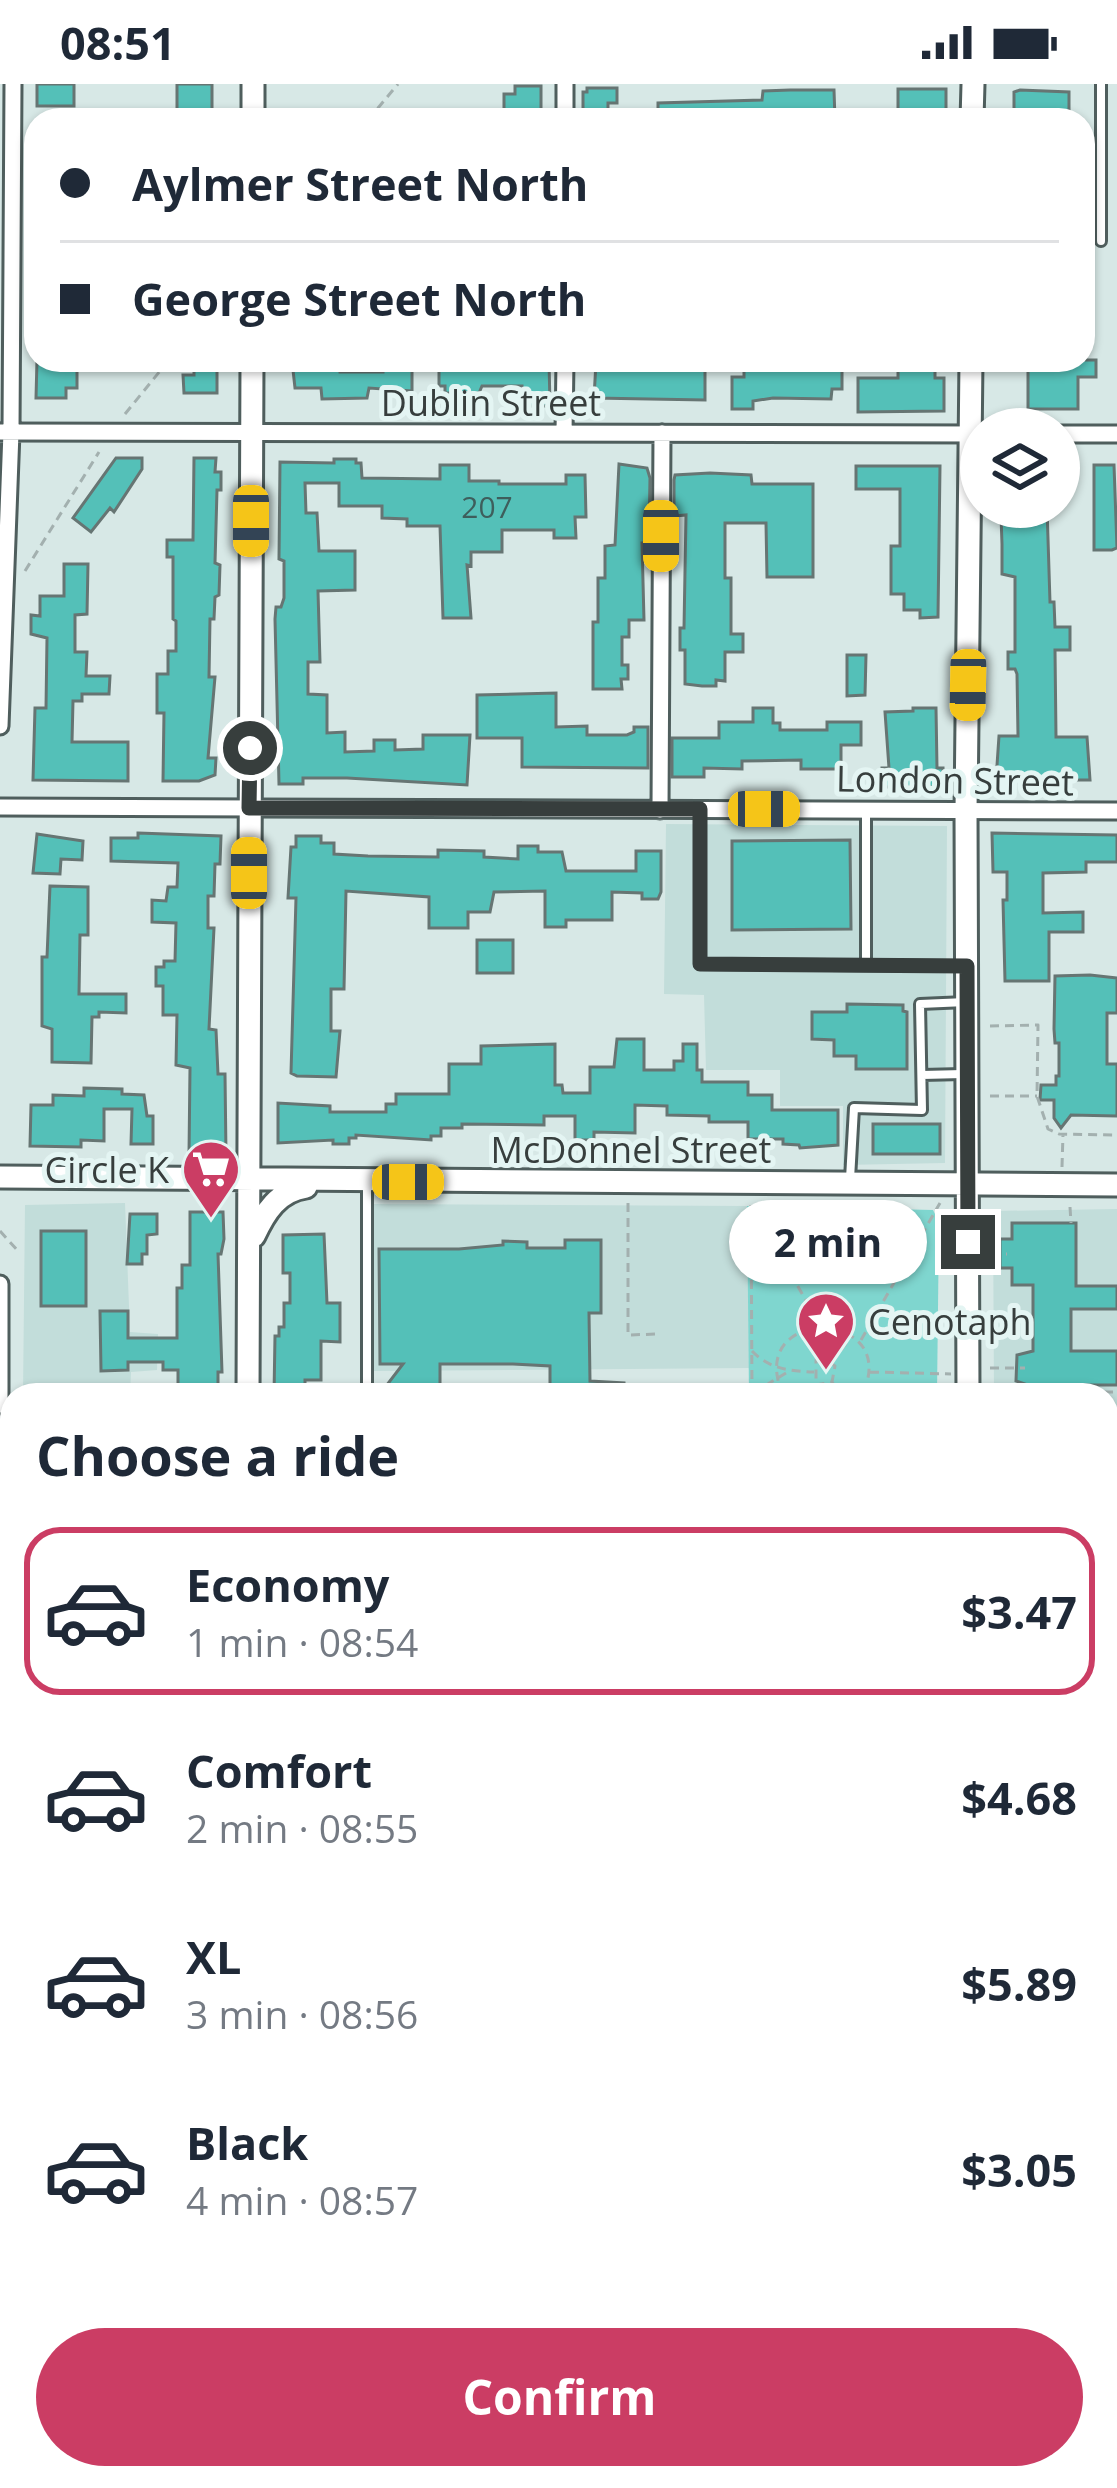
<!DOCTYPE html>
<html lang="en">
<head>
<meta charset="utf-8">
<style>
	:root { --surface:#fff; --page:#f6f6f7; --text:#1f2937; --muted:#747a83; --line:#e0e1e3; --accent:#cb3d64 }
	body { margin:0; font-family:"Open Sans",sans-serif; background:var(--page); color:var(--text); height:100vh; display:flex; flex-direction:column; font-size:45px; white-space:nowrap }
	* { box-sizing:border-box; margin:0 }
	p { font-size:39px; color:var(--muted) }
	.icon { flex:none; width:66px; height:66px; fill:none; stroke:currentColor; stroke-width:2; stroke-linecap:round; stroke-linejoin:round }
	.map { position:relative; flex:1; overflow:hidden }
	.side { position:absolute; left:0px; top:1299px; width:1119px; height:1107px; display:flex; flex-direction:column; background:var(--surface); border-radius:36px 36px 0 0; box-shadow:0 3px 9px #0004 }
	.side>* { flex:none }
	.hud { position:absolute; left:24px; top:24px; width:1071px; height:264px; border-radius:36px; box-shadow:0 3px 9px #0004; display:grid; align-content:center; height:264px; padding:0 36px; background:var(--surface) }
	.fabs { position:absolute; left:960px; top:324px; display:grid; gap:24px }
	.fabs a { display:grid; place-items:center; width:120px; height:120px; border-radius:50%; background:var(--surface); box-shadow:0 3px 9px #0004; font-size:60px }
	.end { position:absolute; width:54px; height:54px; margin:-27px; border:15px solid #373e3d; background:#fff; box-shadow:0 0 0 6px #fff }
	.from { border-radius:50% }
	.bubble { position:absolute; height:84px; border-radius:42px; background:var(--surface); box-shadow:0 3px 9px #0004; font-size:39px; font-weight:700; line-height:84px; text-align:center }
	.car { position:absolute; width:36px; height:72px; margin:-36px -18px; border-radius:15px; box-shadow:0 0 9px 3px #0007; background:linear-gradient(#f5c518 24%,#345 0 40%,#f5c518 0 76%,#345 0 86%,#f5c518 0) }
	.hud b { display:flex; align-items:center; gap:42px; height:114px; font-size:45px }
	.hud b+b { border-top:3px solid var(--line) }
	.hud i { width:30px; height:30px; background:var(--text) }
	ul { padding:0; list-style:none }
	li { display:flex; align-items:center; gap:36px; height:168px; margin:0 24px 18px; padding:0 12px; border:6px solid transparent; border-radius:36px }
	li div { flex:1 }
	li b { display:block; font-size:45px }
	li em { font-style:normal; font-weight:700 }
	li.active { border-color:var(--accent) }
	li>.icon { width:108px; height:108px; stroke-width:1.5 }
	h2 { padding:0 36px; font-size:54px; line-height:144px }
	.primary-button { display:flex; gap:24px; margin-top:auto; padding:24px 36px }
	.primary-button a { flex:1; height:138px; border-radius:72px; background:var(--accent); color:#fff; font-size:48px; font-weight:700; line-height:138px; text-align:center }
	.status { display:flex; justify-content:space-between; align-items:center; height:84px; padding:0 60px; background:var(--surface); direction:ltr }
	.status svg { height:33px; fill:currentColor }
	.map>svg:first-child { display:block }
	.built { fill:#c2ddda }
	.green { fill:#7fd6cf }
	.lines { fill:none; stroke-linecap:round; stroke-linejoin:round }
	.stream { stroke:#229891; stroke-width:6 }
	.building { fill:#54c0b8; stroke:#667573; stroke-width:3 }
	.lane-casing { stroke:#4f5e5d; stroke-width:14 }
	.street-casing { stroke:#4f5e5d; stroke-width:21 }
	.secondary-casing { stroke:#4f5e5d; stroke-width:27 }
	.path { stroke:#a3b0af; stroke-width:3; stroke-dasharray:9 6; stroke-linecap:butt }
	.lane { stroke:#fff; stroke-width:8 }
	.street { stroke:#fff; stroke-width:15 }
	.secondary { stroke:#fff; stroke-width:21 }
	.route { stroke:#373e3d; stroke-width:15 }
	.labels { text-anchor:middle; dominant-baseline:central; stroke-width:10; stroke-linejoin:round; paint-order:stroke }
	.number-label { font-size:30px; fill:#3e5e5c }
	.street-label { font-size:36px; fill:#373e3d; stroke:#e4f5f3 }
	.poi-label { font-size:36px; fill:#373e3d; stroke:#e4f5f3; text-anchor:end }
</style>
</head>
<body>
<div class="status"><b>08:51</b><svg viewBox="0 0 49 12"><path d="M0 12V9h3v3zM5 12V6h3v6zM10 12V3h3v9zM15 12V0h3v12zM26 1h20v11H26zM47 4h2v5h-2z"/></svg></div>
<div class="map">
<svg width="1117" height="2404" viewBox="0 0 1117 2404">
	<rect width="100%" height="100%" fill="#d7e8e6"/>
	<path class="built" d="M 666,740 L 947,742 L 945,1079 L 843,1081 L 843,1022 L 780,1022 L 780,986 L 706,986 L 704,911 L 664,910 Z
		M 125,1119 L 130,1248 L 158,1250 L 157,1286 L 131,1288 L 130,1311 L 23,1311 L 25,1121 Z
		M 372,1120 L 747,1122 L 749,1284 L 374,1287 Z
		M 1117,1125 L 1117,2404 L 20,2404 L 20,2394 L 1107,2394 L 1107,1311 L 994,1311 L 993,1127 Z
		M 0,1576 L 12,1578 L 12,1808 L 0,1803 Z"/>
	<path class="green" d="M 747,1122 L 933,1126 L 939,1138 L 937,1311 L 749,1311 Z"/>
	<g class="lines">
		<path class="stream" d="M 0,1537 L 12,1543"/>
	</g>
	<path class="building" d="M 37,0 L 74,0 L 74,22 L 37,22 Z
		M 177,0 L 212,0 L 212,36 L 177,36 Z
		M 515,2 L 541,2 L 541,36 L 504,36 L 504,10 L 515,10 Z
		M 587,4 L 617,4 L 617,19 L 608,19 L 608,36 L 583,36 L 583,8 L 587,8 Z
		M 898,5 L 946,5 L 946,26 L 898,26 Z
		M 790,6 L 834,6 L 835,36 L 658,36 L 658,19 L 762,16 L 763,7 Z
		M 1020,6 L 1069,8 L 1069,36 L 1014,36 L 1014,8 Z
		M 37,276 L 77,276 L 77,304 L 66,304 L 66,314 L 36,314 Z
		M 194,276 L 217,276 L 217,309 L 184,309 L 183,291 L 194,291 Z
		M 339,276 L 340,288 L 383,288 L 383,276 L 412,276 L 412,307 L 369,304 L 367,314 L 322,315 L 321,304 L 295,304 L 292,277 Z
		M 439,276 L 549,276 L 550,322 L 522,322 L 522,302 L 482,302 L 479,309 L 445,309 L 445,302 L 439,302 Z
		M 705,276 L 705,316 L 594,314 L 596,278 Z
		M 757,276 L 842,276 L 842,305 L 832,305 L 831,315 L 773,314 L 753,317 L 753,325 L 732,325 L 732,293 L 744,293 L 744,283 L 757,284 Z
		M 898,276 L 935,276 L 935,294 L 944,294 L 944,327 L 858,328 L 858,294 L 898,294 Z
		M 1028,276 L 1096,276 L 1096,293 L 1078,293 L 1078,325 L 1028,325 Z
		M 116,374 L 142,374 L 142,385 L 114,428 L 110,424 L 91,448 L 73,434 Z
		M 194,374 L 216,374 L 215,388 L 221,388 L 221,406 L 217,406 L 215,479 L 220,481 L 219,511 L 215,513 L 214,535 L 210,535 L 209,593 L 215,593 L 208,674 L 216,674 L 215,691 L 199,697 L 163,697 L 164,629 L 157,629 L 157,590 L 168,590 L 168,567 L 176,567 L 176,537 L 173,535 L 173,473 L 167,473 L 167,456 L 193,456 Z
		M 334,375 L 356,375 L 356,379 L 361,379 L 362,394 L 440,395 L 440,381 L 469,381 L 469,397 L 499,397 L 499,400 L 566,400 L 566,391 L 585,391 L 586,433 L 575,433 L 576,454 L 554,454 L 554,446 L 502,446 L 502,468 L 471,468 L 471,482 L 467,481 L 471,534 L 443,534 L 440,442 L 407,442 L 407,435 L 382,434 L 382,422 L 339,422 L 339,399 L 305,399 L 306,429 L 317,429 L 319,467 L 355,467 L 355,506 L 318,507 L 320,578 L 308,578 L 308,610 L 327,611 L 327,649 L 345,648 L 345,668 L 374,667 L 374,656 L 395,656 L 395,666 L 423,665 L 423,651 L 470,651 L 467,701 L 347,694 L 303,694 L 303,700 L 279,700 L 275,535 L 276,523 L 281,523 L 284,514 L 284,477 L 279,475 L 280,378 L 334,379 Z
		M 619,380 L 647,384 L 650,394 L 649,451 L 646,459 L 642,459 L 644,536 L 629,536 L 629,553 L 622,553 L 622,581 L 628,581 L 628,595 L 621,595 L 622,605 L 593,605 L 593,538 L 598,538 L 598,494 L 605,494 L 605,462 L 615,461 Z
		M 1094,381 L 1114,381 L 1117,464 L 1112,466 L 1094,466 Z
		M 856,382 L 940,382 L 938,533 L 920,534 L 920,526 L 904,526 L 904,510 L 891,510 L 891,462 L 900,462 L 900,405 L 856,405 Z
		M 710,389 L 751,391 L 752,400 L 813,400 L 813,493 L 767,493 L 766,439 L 725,439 L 725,494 L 731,494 L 731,550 L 743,550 L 743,568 L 725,568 L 725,597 L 716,596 L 716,602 L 702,602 L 685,600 L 685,566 L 680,566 L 680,544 L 684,544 L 686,431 L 674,432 L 674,396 L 675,391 Z
		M 1013,423 L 1047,423 L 1050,518 L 1054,518 L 1055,543 L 1070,543 L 1070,566 L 1055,566 L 1056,653 L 1087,653 L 1090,696 L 996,696 L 999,652 L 1018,652 L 1017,590 L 1015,585 L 1008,585 L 1008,568 L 1015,568 L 1015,493 L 1002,490 L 1002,460 L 1001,432 L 1013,432 Z
		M 64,480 L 88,480 L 87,530 L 75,531 L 75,568 L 87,568 L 86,592 L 110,592 L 109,610 L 82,610 L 82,617 L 73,617 L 72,658 L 128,658 L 128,697 L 33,696 L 35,624 L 46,624 L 47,554 L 31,550 L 31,531 L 40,532 L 40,512 L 64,512 Z
		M 847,571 L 866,571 L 865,611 L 847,612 Z
		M 556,609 L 556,643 L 587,642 L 587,651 L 627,651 L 634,648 L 634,643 L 648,643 L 648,684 L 522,683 L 522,654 L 477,654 L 477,611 Z
		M 753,624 L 773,624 L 773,639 L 780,639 L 780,646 L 827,646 L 827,638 L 861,638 L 861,661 L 841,661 L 841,685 L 801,685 L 801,676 L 742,677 L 742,685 L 704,684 L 704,693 L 672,693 L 672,654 L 719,654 L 719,638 L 753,638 Z
		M 913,624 L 936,624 L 937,684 L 943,684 L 943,703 L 882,703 L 882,684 L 889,684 L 885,628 L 913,627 Z
		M 138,749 L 221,752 L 220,780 L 215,780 L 214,812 L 208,812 L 208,844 L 214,844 L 209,945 L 216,946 L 218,990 L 225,990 L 226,1071 L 189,1071 L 190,984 L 176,981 L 177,931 L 163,931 L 163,902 L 156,902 L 156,883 L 164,883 L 164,877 L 175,877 L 176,839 L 152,838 L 152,816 L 166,817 L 168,803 L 177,803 L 178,779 L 111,777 L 111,754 L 138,754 Z
		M 992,749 L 1117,751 L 1117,778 L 1086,778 L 1086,788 L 1043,789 L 1043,829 L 1083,828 L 1083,848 L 1049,848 L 1049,897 L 1005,897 L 1003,816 L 1007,816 L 1007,788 L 993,788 Z
		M 37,750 L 83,757 L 82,776 L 61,775 L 60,790 L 33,789 Z
		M 296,752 L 321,752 L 321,759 L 334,759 L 334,770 L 368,772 L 438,773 L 438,766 L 484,767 L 484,773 L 518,775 L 518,762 L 538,762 L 538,768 L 562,768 L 566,787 L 636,787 L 636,767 L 661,767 L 661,808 L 658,815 L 642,815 L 642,809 L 612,808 L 612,836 L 566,836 L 566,843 L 545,843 L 545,807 L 494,808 L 490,828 L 468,828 L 468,844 L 429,844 L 429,813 L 346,807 L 344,905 L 331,905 L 331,947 L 340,947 L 336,993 L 297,992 L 291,989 L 296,814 L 288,814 L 291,763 L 296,763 Z
		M 850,756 L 851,845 L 732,846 L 732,757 Z
		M 50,802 L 88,803 L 88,851 L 80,851 L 79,910 L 126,910 L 126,929 L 99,928 L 99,933 L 92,933 L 91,979 L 52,978 L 52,945 L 42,942 L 42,873 L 47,873 Z
		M 477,856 L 513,856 L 513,889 L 477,889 Z
		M 1090,891 L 1117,894 L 1117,929 L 1107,929 L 1107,980 L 1117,980 L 1117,1032 L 1071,1031 L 1061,1044 L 1054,1034 L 1054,1016 L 1040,1016 L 1041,1001 L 1056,1001 L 1056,992 L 1059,992 L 1059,959 L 1055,959 L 1054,945 L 1055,892 Z
		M 847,920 L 903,921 L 903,927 L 907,928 L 907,985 L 856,985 L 856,972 L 834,972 L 834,956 L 812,955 L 812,928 L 847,928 Z
		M 617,955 L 644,955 L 644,986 L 674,986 L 674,977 L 683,977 L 683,960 L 697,960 L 697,986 L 702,986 L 702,998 L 748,998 L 748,1011 L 772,1011 L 772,1026 L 838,1026 L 838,1061 L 800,1064 L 799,1061 L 783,1060 L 783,1055 L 748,1055 L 748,1038 L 709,1038 L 709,1032 L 667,1031 L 667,1022 L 635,1021 L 635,1049 L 594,1048 L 594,1056 L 575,1056 L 575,1032 L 544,1032 L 544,1041 L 462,1040 L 462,1044 L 441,1044 L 441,1052 L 431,1052 L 431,1056 L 356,1051 L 356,1054 L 349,1054 L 349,1060 L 333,1060 L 333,1056 L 278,1059 L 278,1019 L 330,1022 L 330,1028 L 386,1028 L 386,1020 L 396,1020 L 396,1010 L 449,1010 L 449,980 L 481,980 L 481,962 L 555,960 L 555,1001 L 562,1001 L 563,1009 L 590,1009 L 590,983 L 614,983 Z
		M 84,1004 L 122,1005 L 122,1010 L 144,1011 L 147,1032 L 153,1032 L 153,1060 L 131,1060 L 132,1025 L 104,1025 L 104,1057 L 81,1056 L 81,1063 L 30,1062 L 31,1021 L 53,1021 L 53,1011 L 84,1012 Z
		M 873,1040 L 940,1040 L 940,1070 L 873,1070 Z
		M 190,1128 L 223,1128 L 224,1155 L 221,1170 L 218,1170 L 222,1288 L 218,1288 L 218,1311 L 178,1311 L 178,1286 L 163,1286 L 163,1278 L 128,1278 L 128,1286 L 101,1287 L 100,1227 L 128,1227 L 128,1254 L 177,1254 L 177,1204 L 182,1204 L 182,1181 L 190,1181 Z
		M 130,1130 L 157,1130 L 157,1150 L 147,1151 L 147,1170 L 142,1170 L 142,1180 L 127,1180 Z
		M 1012,1139 L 1076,1139 L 1076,1202 L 1117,1202 L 1117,1225 L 1071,1225 L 1071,1267 L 1117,1267 L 1117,1301 L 1070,1301 L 1070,1311 L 1031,1311 L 1031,1302 L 1016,1297 L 1017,1271 L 1033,1267 L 1033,1201 L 1012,1201 L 1012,1184 L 1000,1184 L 1000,1155 L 1012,1155 Z
		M 41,1147 L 86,1147 L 86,1222 L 41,1222 Z
		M 324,1150 L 327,1219 L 340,1219 L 340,1258 L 321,1257 L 321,1296 L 305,1296 L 305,1311 L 274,1311 L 275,1252 L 279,1252 L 279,1243 L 284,1243 L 284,1219 L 290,1219 L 290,1189 L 283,1189 L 283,1151 Z
		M 565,1156 L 601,1156 L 601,1229 L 589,1229 L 590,1297 L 624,1299 L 624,1311 L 550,1311 L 550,1282 L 513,1280 L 440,1280 L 440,1311 L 388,1311 L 386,1302 L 403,1280 L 380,1280 L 379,1165 L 459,1165 L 503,1161 L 503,1157 L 527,1158 L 527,1164 L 565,1164 Z"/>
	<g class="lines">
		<g class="lane-casing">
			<path id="lane" d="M 1101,0 L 1101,157
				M 700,727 L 700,880 L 964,882
				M 866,881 L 866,726
				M 922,991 L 963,990
				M 850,1095 L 854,1024 L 922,1026 L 920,920 L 966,918
				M 367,1311 L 367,1098
				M 0,2049 L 12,2049"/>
		</g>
		<g class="street-casing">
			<path id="street" d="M 565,36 L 565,0
				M 0,348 L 981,350
				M 564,349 L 565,276
				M 1059,350 L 1117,350
				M 0,642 L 11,348 L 13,0
				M 0,723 L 1117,727
				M 660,726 L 662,349
				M 0,1200 L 0,1321
				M 0,1469 L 12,1470
				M 1107,1470 L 1117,1470
				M 0,1844 L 12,1845"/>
		</g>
		<g class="secondary-casing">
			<path id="secondary" d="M 253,0 L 253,36
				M 972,36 L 973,0
				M 0,1093 L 1117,1101
				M 254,1152 C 265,1128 278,1107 306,1103
				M 248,1311 L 252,276
				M 968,1311 L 966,727 L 971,276
				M 1107,1840 L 1117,1840
				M 1107,2215 L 1117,2215
				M 0,2222 L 12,2222
				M 247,2394 L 247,2404
				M 963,2394 L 963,2404"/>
		</g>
		<path class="path" d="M 368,36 L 398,0
			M 125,330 L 169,276
			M 25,487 L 99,368
			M 990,942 L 1038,941 L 1037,1012 L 1048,1045 L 1059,1050 L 1117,1051
			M 990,1012 L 1037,1012
			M 1062,1083 L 1063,1050
			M 628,1119 L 628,1251 L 657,1250
			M 751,1121 L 752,1311
			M 1070,1123 L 1071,1139
			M 753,1124 L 820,1241
			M 0,1147 L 18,1167
			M 991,1170 L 1007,1170
			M 804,1246 L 810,1226
			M 861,1256 L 940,1119
			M 752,1267 C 769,1285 790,1287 814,1288
			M 816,1276 L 827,1276 L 835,1282 L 832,1298 L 816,1301 Z
			M 832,1278 L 850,1254
			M 990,1284 L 1025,1284
			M 870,1288 L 951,1290
			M 832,1298 L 841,1311
			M 753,1309 L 786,1289
			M 783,1311 C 743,1220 904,1224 862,1311
			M 1077,1311 L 1077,1308 L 1117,1308
			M 466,2394 L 466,2404"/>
		<use href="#lane" class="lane"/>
		<use href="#street" class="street"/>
		<use href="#secondary" class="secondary"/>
	</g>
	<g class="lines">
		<path class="route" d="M 250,664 L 249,724 L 700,725 L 700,880 L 967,882 L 968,1158"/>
	</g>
	<defs>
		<g id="supermarket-pin" transform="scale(3)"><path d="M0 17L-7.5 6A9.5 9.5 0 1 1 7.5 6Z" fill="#cb3d64" stroke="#e4f5f3"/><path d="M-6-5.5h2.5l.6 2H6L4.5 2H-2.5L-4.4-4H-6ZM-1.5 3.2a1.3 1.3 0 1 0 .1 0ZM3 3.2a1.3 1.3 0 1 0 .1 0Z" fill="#fff"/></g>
		<g id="sight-pin" transform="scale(3)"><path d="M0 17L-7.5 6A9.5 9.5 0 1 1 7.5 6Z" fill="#cb3d64" stroke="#e4f5f3"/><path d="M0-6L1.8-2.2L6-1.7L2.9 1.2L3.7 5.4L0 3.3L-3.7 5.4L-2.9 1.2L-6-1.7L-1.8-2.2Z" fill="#fff"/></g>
	</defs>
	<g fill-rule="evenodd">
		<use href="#supermarket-pin" x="211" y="1085"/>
		<use href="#sight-pin" x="826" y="1237"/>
	</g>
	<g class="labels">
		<g class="number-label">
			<text x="487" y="422">207</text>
		</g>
		<g class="street-label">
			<text x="491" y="318">Dublin Street</text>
			<text transform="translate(955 696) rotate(1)">London Street</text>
			<text x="631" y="1065">McDonnel Street</text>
		</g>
		<g class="poi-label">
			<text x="169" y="1085">Circle K</text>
			<text x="868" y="1237" text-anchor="start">Cenotaph</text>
		</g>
	</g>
</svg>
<div class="fabs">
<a><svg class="icon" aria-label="layers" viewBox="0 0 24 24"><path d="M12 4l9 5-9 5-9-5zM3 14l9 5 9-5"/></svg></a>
</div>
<i class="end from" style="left:250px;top:664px"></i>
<i class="end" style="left:968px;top:1158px"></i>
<div class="bubble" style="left:729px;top:1116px;width:198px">2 min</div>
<i class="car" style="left:251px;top:437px;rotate:180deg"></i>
<i class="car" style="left:661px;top:452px;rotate:180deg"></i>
<i class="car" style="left:968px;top:601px;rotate:181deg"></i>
<i class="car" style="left:764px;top:725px;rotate:90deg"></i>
<i class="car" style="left:249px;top:789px;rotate:0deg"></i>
<i class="car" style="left:408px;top:1098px;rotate:90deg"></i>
<div class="hud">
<b><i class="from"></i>Aylmer Street North</b>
<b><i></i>George Street North</b>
</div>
<section class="side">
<h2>Choose a ride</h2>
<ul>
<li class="active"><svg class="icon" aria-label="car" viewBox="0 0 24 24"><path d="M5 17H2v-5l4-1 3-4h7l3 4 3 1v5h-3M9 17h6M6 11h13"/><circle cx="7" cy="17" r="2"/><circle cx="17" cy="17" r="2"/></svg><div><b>Economy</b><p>1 min · 08:54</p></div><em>$3.47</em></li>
<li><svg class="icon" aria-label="car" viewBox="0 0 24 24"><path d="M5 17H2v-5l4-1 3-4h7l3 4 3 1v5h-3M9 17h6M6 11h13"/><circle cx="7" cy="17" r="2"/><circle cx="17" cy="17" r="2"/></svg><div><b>Comfort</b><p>2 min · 08:55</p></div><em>$4.68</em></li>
<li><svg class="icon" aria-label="car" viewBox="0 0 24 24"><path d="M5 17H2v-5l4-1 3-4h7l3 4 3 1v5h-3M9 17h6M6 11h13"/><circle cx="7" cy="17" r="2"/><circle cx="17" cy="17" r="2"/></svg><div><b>XL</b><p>3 min · 08:56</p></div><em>$5.89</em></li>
<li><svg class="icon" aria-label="car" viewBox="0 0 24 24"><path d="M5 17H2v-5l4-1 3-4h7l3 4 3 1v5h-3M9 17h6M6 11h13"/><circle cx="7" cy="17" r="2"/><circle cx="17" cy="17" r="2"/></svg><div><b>Black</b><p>4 min · 08:57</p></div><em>$3.05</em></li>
</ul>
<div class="primary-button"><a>Confirm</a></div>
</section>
</div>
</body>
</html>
